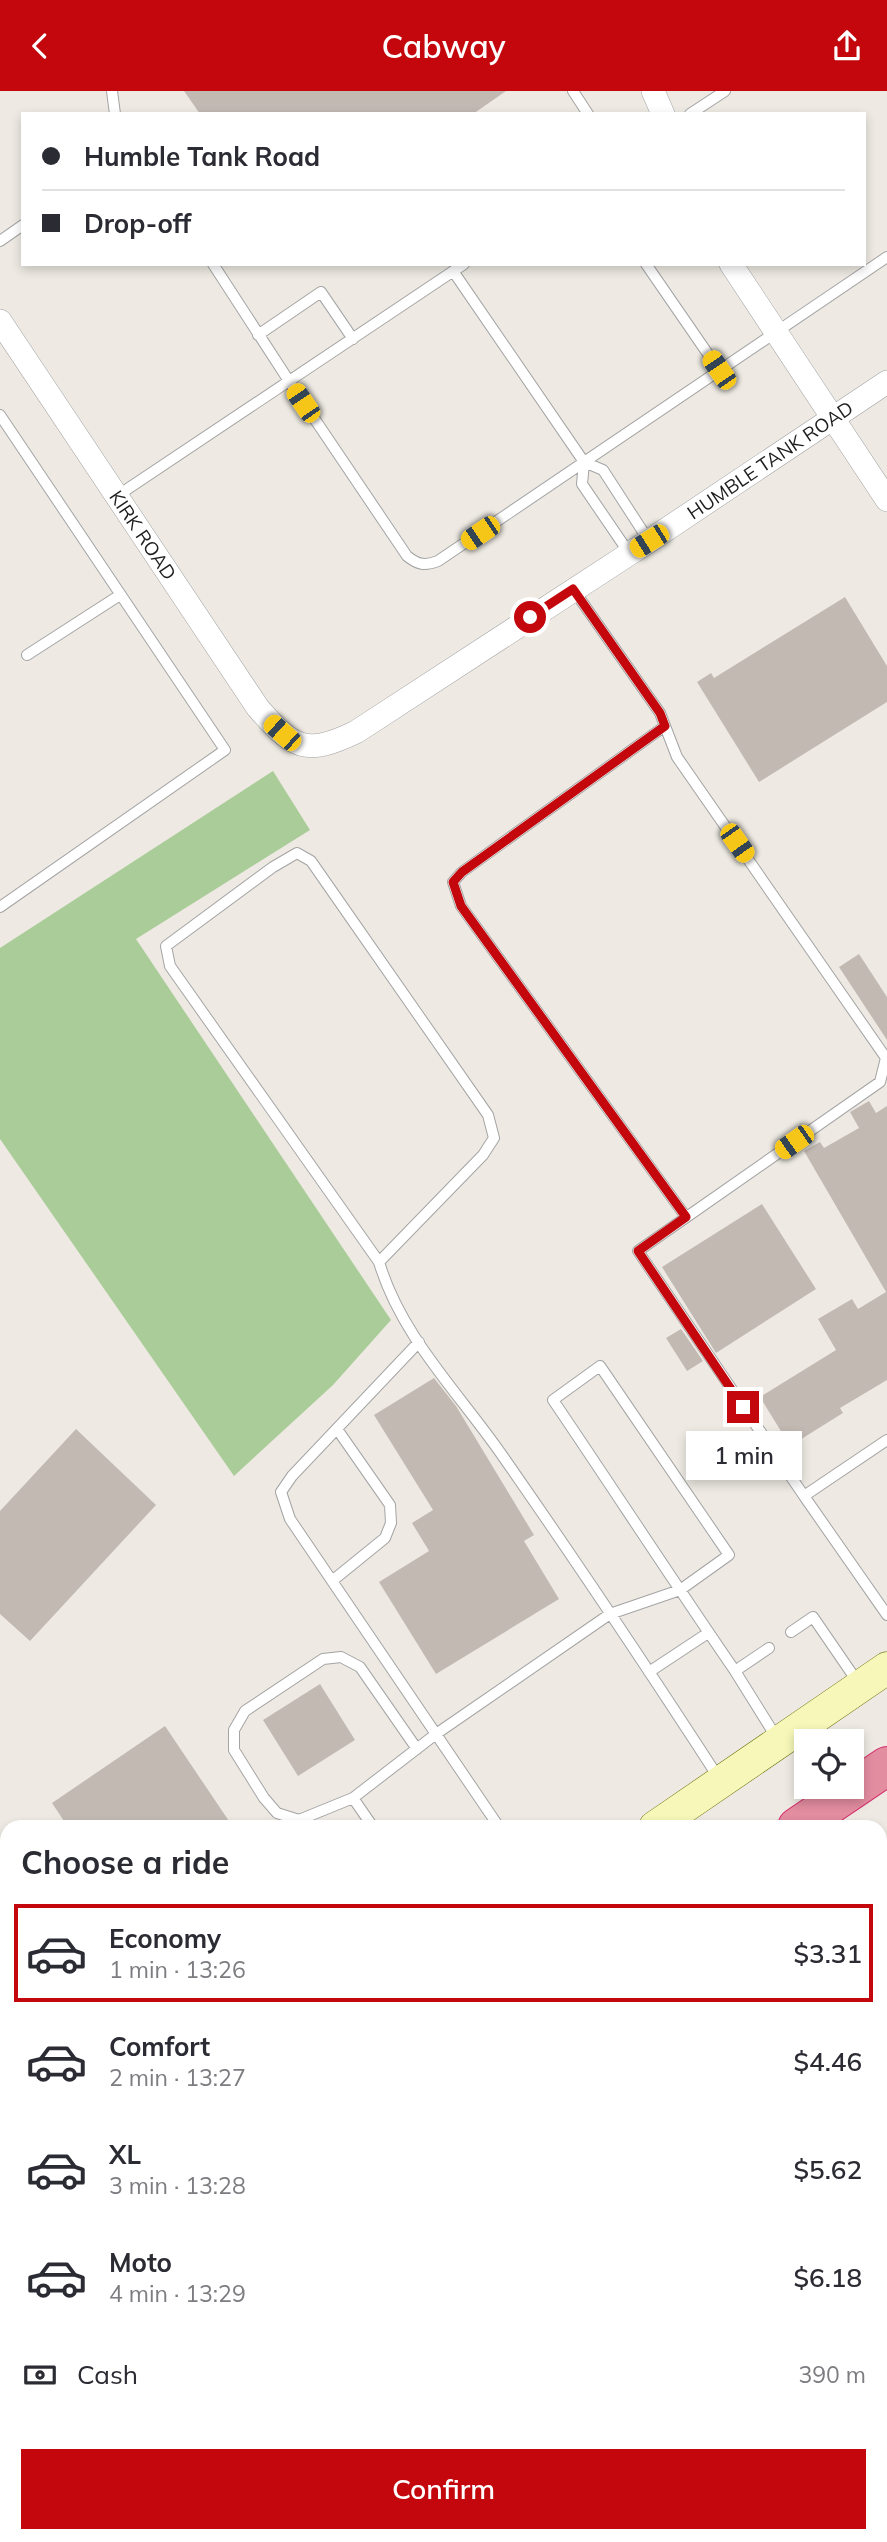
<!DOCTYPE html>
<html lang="en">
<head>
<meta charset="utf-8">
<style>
	:root { --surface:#fff; --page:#f7f7f7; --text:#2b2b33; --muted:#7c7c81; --line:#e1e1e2; --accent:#c3070d }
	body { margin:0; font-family:Mulish,sans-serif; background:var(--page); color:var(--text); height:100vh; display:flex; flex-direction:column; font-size:26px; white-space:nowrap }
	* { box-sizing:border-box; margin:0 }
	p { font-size:23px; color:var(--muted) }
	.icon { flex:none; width:38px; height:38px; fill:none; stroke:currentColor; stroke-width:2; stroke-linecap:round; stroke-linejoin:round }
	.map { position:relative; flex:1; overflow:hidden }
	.details { position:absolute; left:0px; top:1729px; width:887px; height:723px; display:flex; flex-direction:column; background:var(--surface); border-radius:21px 21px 0 0; box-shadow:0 4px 10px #0003 }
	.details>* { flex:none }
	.guide { position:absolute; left:21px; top:21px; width:845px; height:154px; border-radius:0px; box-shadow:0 4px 10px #0003; display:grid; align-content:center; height:154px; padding:0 21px; background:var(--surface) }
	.controls { position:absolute; left:794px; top:1638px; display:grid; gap:14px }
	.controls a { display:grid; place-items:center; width:70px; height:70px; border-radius:0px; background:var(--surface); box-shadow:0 4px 10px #0003; font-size:35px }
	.end { position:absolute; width:32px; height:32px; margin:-16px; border:9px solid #c3070d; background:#fff; box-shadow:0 0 0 4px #fff }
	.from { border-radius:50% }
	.bubble { position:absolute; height:49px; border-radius:0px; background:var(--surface); box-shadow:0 4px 10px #0003; font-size:23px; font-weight:600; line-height:49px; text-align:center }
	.car { position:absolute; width:21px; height:42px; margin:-21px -10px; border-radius:9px; box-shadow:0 0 5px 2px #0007; background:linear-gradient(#f5c518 24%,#345 0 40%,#f5c518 0 76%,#345 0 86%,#f5c518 0) }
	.guide b { display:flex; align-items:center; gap:24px; height:66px; font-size:26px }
	.guide b+b { border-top:2px solid var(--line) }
	.guide i { width:18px; height:18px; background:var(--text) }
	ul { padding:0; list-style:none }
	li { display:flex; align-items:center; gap:21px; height:98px; margin:0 14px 10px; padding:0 7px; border:4px solid transparent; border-radius:0px }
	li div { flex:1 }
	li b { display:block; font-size:26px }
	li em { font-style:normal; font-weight:600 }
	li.selected { border-color:var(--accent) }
	li>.icon { width:63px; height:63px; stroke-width:1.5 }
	h2 { padding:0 21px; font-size:32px; line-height:84px }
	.pay { display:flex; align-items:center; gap:18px; height:77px; padding:0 21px; font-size:26px }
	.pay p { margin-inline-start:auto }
	.button { display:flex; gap:14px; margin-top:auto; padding:14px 21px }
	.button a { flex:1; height:80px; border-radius:0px; background:var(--accent); color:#fff; font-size:28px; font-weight:600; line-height:80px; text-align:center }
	header { display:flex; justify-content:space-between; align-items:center; height:91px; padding:0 21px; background:var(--accent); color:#fff; font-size:32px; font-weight:600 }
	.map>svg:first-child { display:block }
	.forest { fill:#ac9 }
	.building { fill:#c2b9b3 }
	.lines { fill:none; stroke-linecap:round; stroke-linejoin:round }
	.service-casing { stroke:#a4a4a4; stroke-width:12 }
	.minor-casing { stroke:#a4a4a4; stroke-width:24 }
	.tertiary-casing { stroke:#a4a4a4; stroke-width:30 }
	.secondary-casing { stroke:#687008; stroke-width:33 }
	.motorway-casing { stroke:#d32969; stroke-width:40 }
	.service { stroke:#fff; stroke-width:10 }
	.minor { stroke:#fff; stroke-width:23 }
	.tertiary { stroke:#fff; stroke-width:28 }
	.secondary { stroke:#f6f7b8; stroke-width:32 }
	.motorway { stroke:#e38da0; stroke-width:38 }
	.route { stroke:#c3070d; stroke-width:9 }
	.labels { text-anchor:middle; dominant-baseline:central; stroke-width:5; stroke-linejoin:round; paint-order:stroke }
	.street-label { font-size:19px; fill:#1d1d1d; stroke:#fff }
</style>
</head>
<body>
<header><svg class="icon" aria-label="back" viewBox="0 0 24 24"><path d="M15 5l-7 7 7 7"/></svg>Cabway<svg class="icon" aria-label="share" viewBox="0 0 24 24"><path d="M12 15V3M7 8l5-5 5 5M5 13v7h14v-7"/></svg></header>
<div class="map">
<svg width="887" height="2451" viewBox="0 0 887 2451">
	<rect width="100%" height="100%" fill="#eeeae3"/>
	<path class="forest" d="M 273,680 L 310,739 L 136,848 L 391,1229 L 333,1294 L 234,1385 L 0,1048 L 0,857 Z"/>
	<path class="building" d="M 184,0 L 506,0 L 473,23 L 200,23 Z
		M 845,506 L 887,575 L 887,611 L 759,691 L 697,591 L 711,582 L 714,587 Z
		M 859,863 L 887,906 L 887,949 L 839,876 Z
		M 869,1010 L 876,1022 L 887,1015 L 887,1289 L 840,1317 L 843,1322 L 790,1355 L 760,1306 L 836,1259 L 818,1228 L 852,1208 L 858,1218 L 886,1201 L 804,1060 L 820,1051 L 824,1057 L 859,1037 L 850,1021 Z
		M 762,1113 L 816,1198 L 716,1262 L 662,1176 Z
		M 681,1238 L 703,1270 L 687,1280 L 666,1247 Z
		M 434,1287 L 456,1315 L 534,1444 L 524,1450 L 559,1508 L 436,1583 L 379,1491 L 429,1460 L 412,1432 L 433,1419 L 374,1324 Z
		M 76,1338 L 156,1414 L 30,1550 L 0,1523 L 0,1420 Z
		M 320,1593 L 355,1649 L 298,1685 L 263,1629 Z
		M 165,1635 L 233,1736 L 68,1736 L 52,1712 Z"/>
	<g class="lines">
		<g class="service-casing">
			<path id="service" d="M 112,0 L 115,23
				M 573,0 L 588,23
				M 690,23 L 725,0
				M 0,150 L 23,134
				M 213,173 L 289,290 L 407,465 C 418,474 425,475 438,470 L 887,166
				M 646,173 L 719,279
				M 453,180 L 584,371 L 603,379 L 649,450
				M 258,244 L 321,201 L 353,248
				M 0,324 L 225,659 L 0,816
				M 584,371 L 582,393 L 629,462
				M 117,405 L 464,173
				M 573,498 L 660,622 L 677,666 L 886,967 L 880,991 L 638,1160 L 804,1405
				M 27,564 L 120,504
				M 665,635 L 462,781 L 453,791 L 461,815 L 686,1126
				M 379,1171 L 170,875 L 166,855 L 273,776 L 297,762 L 311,770 L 488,1024 L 494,1047 L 483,1064 L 379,1171 C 401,1246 461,1304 504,1367 C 578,1473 650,1581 720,1689
				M 419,1251 L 292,1385 L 281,1401 L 290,1428 L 499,1736
				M 887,1349 L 804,1405 L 887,1524
				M 332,1490 L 385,1447 L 391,1432 L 390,1414 L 337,1338
				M 791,1541 L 813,1526 L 859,1593
				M 769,1557 L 735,1580 L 778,1649
				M 649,1581 L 708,1542
				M 353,1707 L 299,1729 L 277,1722 L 264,1707 L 234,1659 L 234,1639 L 245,1620 L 323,1568 L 341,1566 L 360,1576 L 417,1658
				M 373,1736 L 353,1707 L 436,1643 L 610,1523 L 680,1499 L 729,1464 L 600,1275 L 553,1309 C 614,1399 673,1490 735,1580
				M 0,1905 L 7,1908
				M 880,2176 L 887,2186
				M 418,2445 L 420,2451
				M 643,2445 L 647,2451"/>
		</g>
		<g class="minor-casing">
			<path id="minor" d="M 653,0 L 663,23
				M 731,173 L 887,409
				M 0,230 L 258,617 C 294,658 306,665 356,641 L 649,450 L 887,291"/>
		</g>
		<g class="tertiary-casing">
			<path id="tertiary" d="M 0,2105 L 7,2107
				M 0,2138 L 7,2148
				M 0,2232 L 7,2242
				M 145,2445 L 150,2451
				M 205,2445 L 210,2451"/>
		</g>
		<g class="secondary-casing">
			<path id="secondary" d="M 655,1736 L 887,1577
				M 880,1887 L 887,1882
				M 0,2188 L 7,2183
				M 0,2316 L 7,2326
				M 39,2451 L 49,2445"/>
		</g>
		<g class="motorway-casing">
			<path id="motorway" d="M 797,1736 L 887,1675
				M 880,1807 L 887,1803
				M 0,2281 L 7,2276
				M 0,2390 L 7,2386"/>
		</g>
		<use href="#service" class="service"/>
		<use href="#minor" class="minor"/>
		<use href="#tertiary" class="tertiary"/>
		<use href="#secondary" class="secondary"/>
		<use href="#motorway" class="motorway"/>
	</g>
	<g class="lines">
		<path class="route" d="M 530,526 L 573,498 L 660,622 L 665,635 L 462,781 L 453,791 L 461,815 L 686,1126 L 638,1160 L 743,1316"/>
	</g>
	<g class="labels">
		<g class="street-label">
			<text transform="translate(770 369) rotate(-34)">HUMBLE TANK ROAD</text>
			<text transform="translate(143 444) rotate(56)">KIRK ROAD</text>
		</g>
	</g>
</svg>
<div class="controls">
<a><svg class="icon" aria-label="locate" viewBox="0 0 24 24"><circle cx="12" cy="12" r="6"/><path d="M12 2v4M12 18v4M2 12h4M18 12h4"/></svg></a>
</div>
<i class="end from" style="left:530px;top:526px"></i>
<i class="end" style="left:743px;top:1316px"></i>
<div class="bubble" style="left:686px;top:1340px;width:116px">1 min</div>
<i class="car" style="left:719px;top:279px;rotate:326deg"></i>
<i class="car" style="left:303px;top:312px;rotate:326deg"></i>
<i class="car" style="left:480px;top:442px;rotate:236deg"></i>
<i class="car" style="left:649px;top:450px;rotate:238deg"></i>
<i class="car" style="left:282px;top:642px;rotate:312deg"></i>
<i class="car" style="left:737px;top:752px;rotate:145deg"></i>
<i class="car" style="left:794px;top:1051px;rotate:235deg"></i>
<div class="guide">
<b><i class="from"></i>Humble Tank Road</b>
<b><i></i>Drop-off</b>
</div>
<section class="details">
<h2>Choose a ride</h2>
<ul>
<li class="selected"><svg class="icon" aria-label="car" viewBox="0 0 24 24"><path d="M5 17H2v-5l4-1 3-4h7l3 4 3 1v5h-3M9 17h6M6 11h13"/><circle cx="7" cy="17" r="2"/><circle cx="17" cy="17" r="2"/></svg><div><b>Economy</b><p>1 min · 13:26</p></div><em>$3.31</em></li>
<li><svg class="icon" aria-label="car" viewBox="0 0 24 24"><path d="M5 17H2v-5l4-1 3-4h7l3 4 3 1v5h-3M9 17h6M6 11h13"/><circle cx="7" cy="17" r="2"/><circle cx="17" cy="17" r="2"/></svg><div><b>Comfort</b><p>2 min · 13:27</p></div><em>$4.46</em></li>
<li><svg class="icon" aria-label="car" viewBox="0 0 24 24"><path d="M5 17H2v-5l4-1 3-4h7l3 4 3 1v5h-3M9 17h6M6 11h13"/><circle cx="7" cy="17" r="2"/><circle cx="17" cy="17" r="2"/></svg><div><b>XL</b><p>3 min · 13:28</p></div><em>$5.62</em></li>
<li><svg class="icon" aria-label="car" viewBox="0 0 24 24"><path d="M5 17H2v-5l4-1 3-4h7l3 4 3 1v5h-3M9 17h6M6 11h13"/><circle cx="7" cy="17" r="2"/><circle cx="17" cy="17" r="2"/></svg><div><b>Moto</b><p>4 min · 13:29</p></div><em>$6.18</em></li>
</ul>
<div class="pay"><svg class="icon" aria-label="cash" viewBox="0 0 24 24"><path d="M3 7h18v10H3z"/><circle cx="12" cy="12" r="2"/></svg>Cash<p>390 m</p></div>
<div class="button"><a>Confirm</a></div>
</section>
</div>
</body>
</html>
